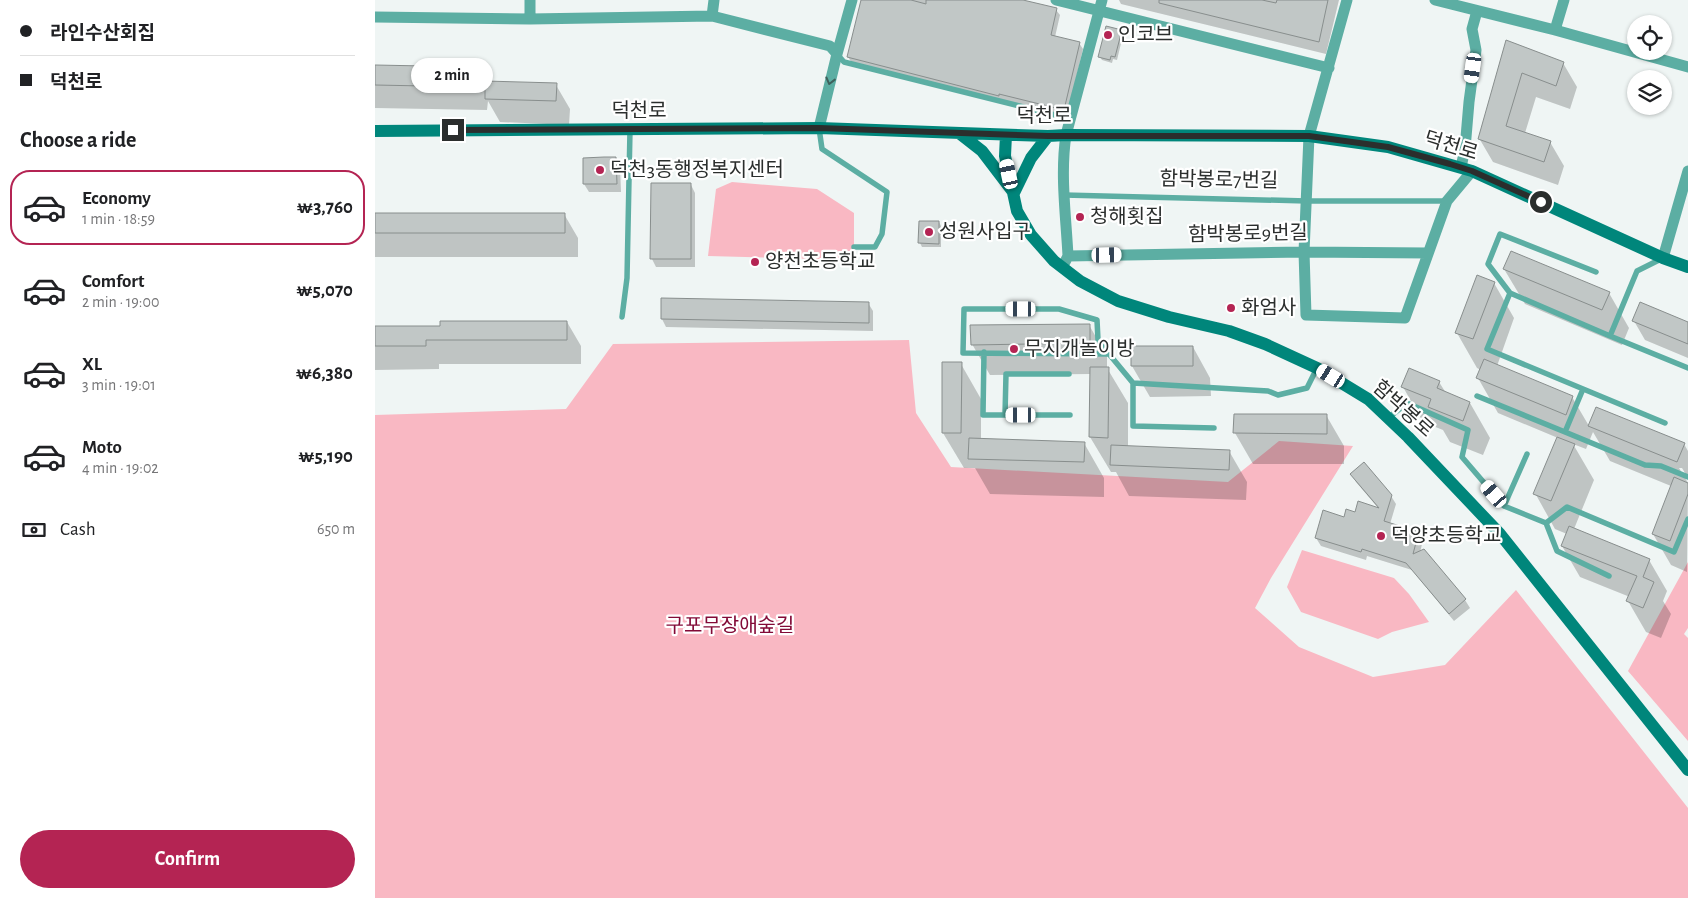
<!DOCTYPE html>
<html lang="en">
<head>
<meta charset="utf-8">
<style>
	:root { --surface:#fff; --page:#f2f2f2; --text:#202124; --muted:#757577; --line:#e0e0e0; --accent:#b42453 }
	body { margin:0; font-family:"Alegreya Sans","Noto Sans KR",sans-serif; background:var(--page); color:var(--text); height:100vh; display:flex; flex-direction:column; font-size:19px; white-space:nowrap }
	* { box-sizing:border-box; margin:0 }
	p { font-size:16px; color:var(--muted) }
	.icon { flex:none; width:28px; height:28px; fill:none; stroke:currentColor; stroke-width:2; stroke-linecap:round; stroke-linejoin:round }
	.map { position:relative; flex:1; overflow:hidden }
	.details { display:flex; flex-direction:column; background:var(--surface); width:375px }
	.details>* { flex:none }
	.guide { display:grid; align-content:center; height:110px; padding:0 20px; background:var(--surface) }
	.tools { position:absolute; left:1252px; top:15px; display:grid; gap:10px }
	.tools a { display:grid; place-items:center; width:45px; height:45px; border-radius:50%; background:var(--surface); box-shadow:0 1px 4px #0004; font-size:25px }
	.end { position:absolute; width:22px; height:22px; margin:-11px; border:6px solid #2b2e2d; background:#fff; box-shadow:0 0 0 2px #fff }
	.from { border-radius:50% }
	.bubble { position:absolute; height:35px; border-radius:18px; background:var(--surface); box-shadow:0 1px 4px #0004; font-size:16px; font-weight:600; line-height:35px; text-align:center }
	.car { position:absolute; width:15px; height:30px; margin:-15px -8px; border-radius:6px; box-shadow:0 0 4px 1px #0007; background:linear-gradient(#fff 24%,#345 0 40%,#fff 0 76%,#345 0 86%,#fff 0) }
	.guide b { display:flex; align-items:center; gap:18px; height:48px; font-size:19px }
	.guide b+b { border-top:1px solid var(--line) }
	.guide i { width:12px; height:12px; background:var(--text) }
	ul { padding:0; list-style:none }
	li { display:flex; align-items:center; gap:15px; height:75px; margin:0 10px 8px; padding:0 10px; border:2px solid transparent; border-radius:20px }
	li div { flex:1 }
	li b { display:block; font-size:19px }
	li em { font-style:normal; font-weight:600 }
	li.on { border-color:var(--accent) }
	li>.icon { width:45px; height:45px; stroke-width:1.5 }
	h2 { padding:0 20px; font-size:22px; line-height:60px }
	.pay { display:flex; align-items:center; gap:12px; height:55px; padding:0 20px; font-size:19px }
	.pay p { margin-inline-start:auto }
	.action { display:flex; gap:10px; margin-top:auto; padding:10px 20px }
	.action a { flex:1; height:58px; border-radius:30px; background:var(--accent); color:#fff; font-size:20px; font-weight:600; line-height:58px; text-align:center }
	main { display:flex; flex:1; min-height:0 }
	.map>svg:first-child { display:block }
	.green { fill:#f9b8c3 }
	.shadow { fill:#0003 }
	.building { fill:#c1c7c6; stroke:#888e8d }
	.lines { fill:none; stroke-linecap:round; stroke-linejoin:round }
	.lane { stroke:#5caea3; stroke-width:5.5 }
	.street { stroke:#5caea3; stroke-width:11 }
	.secondary { stroke:#00867b; stroke-width:12 }
	.oneway { stroke:#3f615c }
	.route { stroke:#2b2e2d; stroke-width:6 }
	.poi-dot { fill:#b42453; stroke:#fff; stroke-width:2 }
	.labels { text-anchor:middle; dominant-baseline:central; stroke-width:4.5; stroke-linejoin:round; paint-order:stroke }
	.poi-label { font-size:20px; fill:#2b2e2d; stroke:#fff; text-anchor:start }
	.street-label { font-size:20px; fill:#2b2e2d; stroke:#fff }
	.park-label { font-size:20px; fill:#820a37; stroke:#fff }
</style>
</head>
<body>
<main>
<section class="details">
<div class="guide">
<b><i class="from"></i>라인수산회집</b>
<b><i></i>덕천로</b>
</div>
<h2>Choose a ride</h2>
<ul>
<li class="on"><svg class="icon" aria-label="car" viewBox="0 0 24 24"><path d="M5 17H2v-5l4-1 3-4h7l3 4 3 1v5h-3M9 17h6M6 11h13"/><circle cx="7" cy="17" r="2"/><circle cx="17" cy="17" r="2"/></svg><div><b>Economy</b><p>1 min · 18:59</p></div><em>₩3,760</em></li>
<li><svg class="icon" aria-label="car" viewBox="0 0 24 24"><path d="M5 17H2v-5l4-1 3-4h7l3 4 3 1v5h-3M9 17h6M6 11h13"/><circle cx="7" cy="17" r="2"/><circle cx="17" cy="17" r="2"/></svg><div><b>Comfort</b><p>2 min · 19:00</p></div><em>₩5,070</em></li>
<li><svg class="icon" aria-label="car" viewBox="0 0 24 24"><path d="M5 17H2v-5l4-1 3-4h7l3 4 3 1v5h-3M9 17h6M6 11h13"/><circle cx="7" cy="17" r="2"/><circle cx="17" cy="17" r="2"/></svg><div><b>XL</b><p>3 min · 19:01</p></div><em>₩6,380</em></li>
<li><svg class="icon" aria-label="car" viewBox="0 0 24 24"><path d="M5 17H2v-5l4-1 3-4h7l3 4 3 1v5h-3M9 17h6M6 11h13"/><circle cx="7" cy="17" r="2"/><circle cx="17" cy="17" r="2"/></svg><div><b>Moto</b><p>4 min · 19:02</p></div><em>₩5,190</em></li>
</ul>
<div class="pay"><svg class="icon" aria-label="cash" viewBox="0 0 24 24"><path d="M3 7h18v10H3z"/><circle cx="12" cy="12" r="2"/></svg>Cash<p>650 m</p></div>
<div class="action"><a>Confirm</a></div>
</section>
<div class="map">
<svg width="1313" height="898" viewBox="0 0 1313 898">
	<rect width="100%" height="100%" fill="#eff5f4"/>
	<path class="green" d="M 357,182 L 442,189 L 479,213 L 479,260 L 333,256 L 341,189 Z
		M 534,340 L 541,413 L 576,467 L 853,482 L 904,441 L 978,446 L 896,578 L 880,608 L 924,647 L 998,677 L 1070,665 L 1141,590 L 1313,808 L 1313,898 L 0,898 L 0,415 L 191,409 L 238,344 Z
		M 927,550 L 1019,578 L 1034,594 L 1054,622 L 1017,632 L 1003,639 L 926,612 L 912,587 Z
		M 1313,562 L 1313,628 L 1309,634 L 1313,638 L 1313,741 L 1253,671 Z"/>
	<path class="shadow" d="M 487,0 L 644,0 L 681,10 L 685,15 L 680,37 L 704,43 L 708,49 L 692,116 L 477,63 L 473,57 Z
		M 744,0 L 964,0 L 951,54 L 746,4 Z
		M 746,31 L 748,35 L 742,60 L 738,59 L 737,63 L 727,60 L 725,57 Z
		M 1132,41 L 1188,63 L 1202,87 L 1195,109 L 1161,97 L 1150,133 L 1175,142 L 1189,166 L 1183,185 L 1118,162 L 1104,138 Z
		M 0,66 L 99,68 L 111,89 L 181,85 L 195,109 L 194,125 L 125,122 L 113,101 L 112,110 L 0,108 Z
		M 241,158 L 245,166 L 246,192 L 214,192 L 209,184 Z
		M 316,185 L 320,193 L 320,267 L 281,267 L 277,259 Z
		M 0,214 L 189,214 L 203,238 L 203,257 L 0,257 Z
		M 545,222 L 564,222 L 566,226 L 566,247 L 547,247 L 545,243 Z
		M 1129,269 L 1234,293 L 1254,328 L 1247,345 L 1150,304 Z
		M 1119,283 L 1139,318 L 1122,366 L 1197,397 L 1214,426 L 1309,444 L 1313,451 L 1313,478 L 1307,468 L 1304,468 L 1313,483 L 1312,572 L 1296,565 L 1278,534 L 1296,486 L 1235,461 L 1218,432 L 1211,449 L 1198,444 L 1219,480 L 1199,529 L 1274,560 L 1292,591 L 1288,601 L 1296,614 L 1286,638 L 1271,632 L 1253,601 L 1255,597 L 1205,577 L 1187,546 L 1192,534 L 1180,529 L 1160,493 L 1183,438 L 1123,413 L 1103,378 L 1106,370 L 1102,368 L 1082,333 Z
		M 493,303 L 498,311 L 498,331 L 291,327 L 287,319 Z
		M 1259,321 L 1313,323 L 1313,358 L 1270,340 Z
		M 192,322 L 206,346 L 206,364 L 64,364 L 64,369 L 0,370 L 0,328 L 66,327 Z
		M 714,325 L 732,356 L 732,368 L 753,403 L 753,447 L 854,451 L 872,482 L 871,500 L 754,496 L 741,472 L 736,472 L 715,437 L 716,374 L 615,375 L 597,344 Z
		M 818,347 L 835,378 L 836,396 L 775,397 L 757,366 Z
		M 586,364 L 606,399 L 606,440 L 709,443 L 729,478 L 729,497 L 615,494 L 600,468 L 589,468 L 568,433 Z
		M 1064,382 L 1071,393 L 1095,403 L 1115,438 L 1108,455 L 1075,442 L 1068,430 L 1048,422 L 1028,387 Z
		M 951,415 L 969,446 L 969,464 L 878,464 L 860,433 Z
		M 976,474 L 1016,496 L 1021,504 L 1015,524 L 1042,536 L 1047,544 L 1045,553 L 1049,551 L 1090,600 L 1095,608 L 1079,621 L 1037,570 L 992,556 L 991,560 L 946,546 L 941,538 L 970,518 L 981,514 L 1004,509 L 981,482 Z"/>
	<path class="building" d="M 486,0 L 536,0 L 551,4 L 551,0 L 648,0 L 682,8 L 676,35 L 705,42 L 689,110 L 624,94 L 624,96 L 472,57 Z
		M 784,0 L 887,0 L 901,3 L 902,0 L 953,0 L 944,42 L 784,3 Z
		M 731,26 L 747,30 L 740,57 L 736,56 L 735,60 L 723,57 Z
		M 1131,40 L 1189,62 L 1181,86 L 1147,73 L 1131,126 L 1176,141 L 1169,162 L 1103,139 Z
		M 0,65 L 100,67 L 99,87 L 0,85 Z
		M 110,81 L 182,83 L 181,101 L 110,99 Z
		M 229,157 L 241,157 L 242,184 L 208,184 L 208,158 Z
		M 276,183 L 316,183 L 316,259 L 275,259 Z
		M 0,213 L 190,213 L 190,233 L 0,233 Z
		M 544,221 L 564,221 L 564,244 L 543,243 Z
		M 1136,251 L 1235,292 L 1227,310 L 1128,269 Z
		M 1102,275 L 1120,282 L 1098,339 L 1080,333 Z
		M 286,298 L 494,302 L 494,323 L 286,319 Z
		M 1265,302 L 1313,322 L 1313,344 L 1257,321 Z
		M 65,321 L 192,321 L 192,340 L 51,340 L 51,346 L 0,346 L 0,326 L 65,326 Z
		M 715,324 L 715,343 L 596,345 L 595,325 Z
		M 756,346 L 818,346 L 818,366 L 756,366 Z
		M 1109,359 L 1198,396 L 1191,415 L 1101,378 Z
		M 567,362 L 587,362 L 586,433 L 567,433 Z
		M 715,367 L 734,367 L 733,438 L 714,437 Z
		M 1034,368 L 1065,381 L 1062,388 L 1095,402 L 1088,421 L 1053,407 L 1056,399 L 1026,387 Z
		M 1221,407 L 1310,443 L 1302,462 L 1213,426 Z
		M 859,414 L 952,414 L 952,434 L 858,433 Z
		M 1182,437 L 1200,444 L 1176,501 L 1158,494 Z
		M 594,438 L 710,442 L 709,462 L 593,459 Z
		M 736,445 L 855,450 L 854,470 L 735,465 Z
		M 989,462 L 1017,495 L 1009,521 L 1041,531 L 1043,535 L 1038,554 L 1049,549 L 1091,599 L 1074,614 L 1031,563 L 987,549 L 986,552 L 940,538 L 948,510 L 969,517 L 971,509 L 980,512 L 983,501 L 1004,508 L 975,474 Z
		M 1299,477 L 1313,483 L 1313,494 L 1295,541 L 1277,534 Z
		M 1194,526 L 1275,559 L 1268,577 L 1279,582 L 1268,608 L 1251,601 L 1262,576 L 1186,546 Z"/>
	<g class="lines">
		<path class="lane" d="M 462,54 L 469,62 L 684,116
			M 444,128 L 447,149 L 512,192 L 507,234 L 500,247 L 479,247
			M 689,195 L 932,201 L 1072,201
			M 1286,259 L 1262,271 L 1235,336 L 1313,368
			M 1221,272 L 1125,234 L 1113,264 L 1135,293 L 1235,336
			M 1135,293 L 1112,349 L 1290,423
			M 247,317 L 252,278 L 255,130
			M 609,352 L 608,415 L 695,415
			M 734,354 L 723,340 L 722,320 L 684,309 L 589,309 L 588,353 L 734,354 L 758,383 L 893,391 L 903,395 L 932,388 L 942,368
			M 758,383 L 758,426 L 839,428
			M 1102,396 L 1190,432 L 1208,389
			M 630,415 L 631,374 L 694,374
			M 1013,418 L 1032,403 L 1093,430 L 1087,457 L 1129,506
			M 1190,432 L 1270,465 L 1286,466 L 1313,477
			M 1152,454 L 1129,506 L 1171,523 L 1192,507 L 1299,552 L 1313,519
			M 1171,523 L 1182,551 L 1234,576"/>
		<path class="street" d="M 681,0 L 954,68
			M 972,0 L 934,136 L 929,252 L 931,315 L 1030,318 L 1072,201 L 1097,171
			M 1060,0 L 1180,30 L 1313,67
			M 337,16 L 339,0
			M 0,17 L 155,19 L 337,16 L 455,46 L 462,54
			M 155,19 L 155,0
			M 1180,30 L 1189,0
			M 444,128 L 462,54 L 477,0
			M 1086,167 L 1090,149 L 1094,102 L 1101,50 L 1097,29 L 1102,11
			M 693,256 L 929,252 L 1053,253
			M 1288,258 L 1313,171
			M 690,262 L 693,256 C 691,216 685,174 691,135 L 727,0"/>
		<path class="secondary" d="M 0,131 L 444,128 L 673,136 L 691,135 L 934,136 L 1013,147 L 1097,171 L 1288,258 L 1313,267
			M 584,133 L 607,151 L 639,193 L 656,158 L 673,136
			M 631,135 L 630,156 L 642,211 L 656,235 L 679,261 L 705,281 L 743,301 L 794,317 L 854,331 L 890,344 L 942,368 L 993,399 L 1033,437 L 1125,534 L 1313,770"/>
	</g>
	<defs><path id="oneway-chevron" d="M-2-3.5L2.5 0L-2 3.5" fill="none" stroke-width="1.6" stroke-linecap="round" stroke-linejoin="round" transform="scale(1.25)"/></defs>
	<use class="oneway" href="#oneway-chevron" transform="translate(455 81) rotate(104)"/>
	<g class="lines">
		<path class="route" d="M 78,130 L 444,128 L 673,136 L 934,136 L 1013,147 L 1075,164 L 1097,171 L 1166,202"/>
	</g>
	<g class="poi-dot">
		<circle cx="733" cy="35" r="5"/>
		<circle cx="225" cy="170" r="5"/>
		<circle cx="705" cy="217" r="5"/>
		<circle cx="554" cy="232" r="5"/>
		<circle cx="380" cy="262" r="5"/>
		<circle cx="856" cy="308" r="5"/>
		<circle cx="639" cy="349" r="5"/>
		<circle cx="1006" cy="536" r="5"/>
	</g>
	<g class="labels">
		<g class="poi-label">
			<text x="743" y="35">인코브</text>
			<text x="235" y="170">덕천3동행정복지센터</text>
			<text x="715" y="217">청해횟집</text>
			<text x="564" y="232">성원사입구</text>
			<text x="390" y="262">양천초등학교</text>
			<text x="866" y="308">화엄사</text>
			<text x="649" y="349">무지개놀이방</text>
			<text x="1016" y="536">덕양초등학교</text>
		</g>
		<g class="street-label">
			<text x="264" y="111">덕천로</text>
			<text x="669" y="116">덕천로</text>
			<text transform="translate(1076 146) rotate(17)">덕천로</text>
			<text transform="translate(844 180) rotate(1)">함박봉로7번길</text>
			<text transform="translate(873 234) rotate(-1)">함박봉로9번길</text>
			<text transform="translate(1028 409) rotate(42)">함박봉로</text>
		</g>
		<g class="park-label">
			<text x="355" y="626">구포무장애숲길</text>
		</g>
	</g>
</svg>
<div class="tools">
<a><svg class="icon" aria-label="locate" viewBox="0 0 24 24"><circle cx="12" cy="12" r="6"/><path d="M12 2v4M12 18v4M2 12h4M18 12h4"/></svg></a>
<a><svg class="icon" aria-label="layers" viewBox="0 0 24 24"><path d="M12 4l9 5-9 5-9-5zM3 14l9 5 9-5"/></svg></a>
</div>
<i class="end from" style="left:1166px;top:202px"></i>
<i class="end" style="left:78px;top:130px"></i>
<div class="bubble" style="left:36px;top:58px;width:82px">2 min</div>
<i class="car" style="left:1098px;top:68px;rotate:188deg"></i>
<i class="car" style="left:634px;top:174px;rotate:348deg"></i>
<i class="car" style="left:732px;top:255px;rotate:89deg"></i>
<i class="car" style="left:646px;top:309px;rotate:270deg"></i>
<i class="car" style="left:956px;top:376px;rotate:301deg"></i>
<i class="car" style="left:646px;top:415px;rotate:270deg"></i>
<i class="car" style="left:1119px;top:494px;rotate:319deg"></i>
</div>
</main>
</body>
</html>
